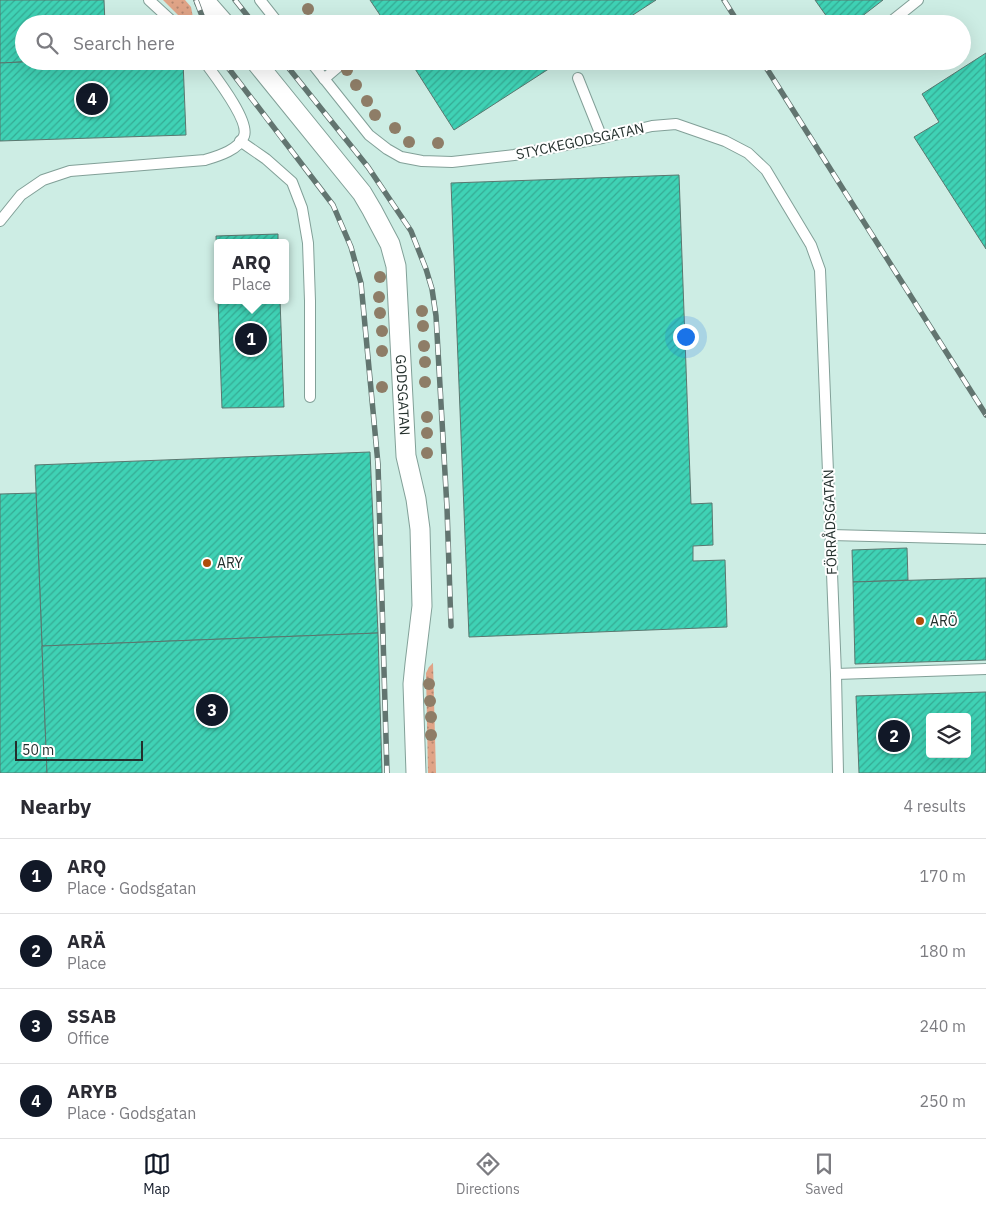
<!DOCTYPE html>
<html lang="en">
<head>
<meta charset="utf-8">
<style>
	:root { --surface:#fff; --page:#f7f7f7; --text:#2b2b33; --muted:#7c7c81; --line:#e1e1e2; --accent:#111827 }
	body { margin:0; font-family:"IBM Plex Sans",sans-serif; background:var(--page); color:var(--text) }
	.controls { position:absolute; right:15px; bottom:15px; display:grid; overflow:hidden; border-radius:5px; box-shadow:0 5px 20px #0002 }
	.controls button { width:45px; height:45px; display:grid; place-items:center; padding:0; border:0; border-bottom:1px solid var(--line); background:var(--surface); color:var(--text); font:25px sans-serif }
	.scale { position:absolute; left:15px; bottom:12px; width:128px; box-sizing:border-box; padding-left:5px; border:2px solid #24302d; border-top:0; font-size:14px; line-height:18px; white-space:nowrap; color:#24302d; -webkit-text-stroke:4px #fff; paint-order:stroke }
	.you { position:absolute; left:685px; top:336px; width:18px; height:18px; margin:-12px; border:4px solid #fff; border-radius:50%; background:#1a73e8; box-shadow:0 0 0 8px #1a73e833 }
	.badge { display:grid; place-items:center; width:32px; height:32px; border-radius:50%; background:var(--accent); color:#fff; font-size:16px; font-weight:700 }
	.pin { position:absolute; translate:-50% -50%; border:2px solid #fff; box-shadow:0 1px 5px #0006 }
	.popup { position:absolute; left:214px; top:239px; width:75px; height:65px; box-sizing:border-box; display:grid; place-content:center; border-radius:5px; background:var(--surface); filter:drop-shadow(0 1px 4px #0005); font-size:16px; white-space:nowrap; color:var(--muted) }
	.popup b { font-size:19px; color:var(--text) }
	.popup::after { content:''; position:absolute; left:50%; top:100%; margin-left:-10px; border:10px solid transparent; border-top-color:var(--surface) }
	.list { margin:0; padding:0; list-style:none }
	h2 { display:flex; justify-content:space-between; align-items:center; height:65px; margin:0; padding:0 20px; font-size:21px }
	h2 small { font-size:16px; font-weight:400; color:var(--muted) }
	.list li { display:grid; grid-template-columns:32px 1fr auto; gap:15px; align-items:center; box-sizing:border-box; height:75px; padding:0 20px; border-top:1px solid var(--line) }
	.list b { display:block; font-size:19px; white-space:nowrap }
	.list p { margin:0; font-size:16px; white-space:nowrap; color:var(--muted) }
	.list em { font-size:16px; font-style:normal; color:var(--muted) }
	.icon { flex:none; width:28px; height:28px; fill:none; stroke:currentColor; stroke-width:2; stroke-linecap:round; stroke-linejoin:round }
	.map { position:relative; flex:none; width:986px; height:773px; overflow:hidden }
	.search { position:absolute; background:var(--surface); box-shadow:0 5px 20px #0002; left:15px; right:15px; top:15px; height:55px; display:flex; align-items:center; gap:12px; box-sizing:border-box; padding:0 18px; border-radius:28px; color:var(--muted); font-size:19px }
	.sheet { height:365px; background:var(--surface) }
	nav { display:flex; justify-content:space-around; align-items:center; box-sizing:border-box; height:70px; border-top:1px solid var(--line); background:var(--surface); font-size:14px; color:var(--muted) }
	nav a { display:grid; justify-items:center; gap:2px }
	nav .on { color:var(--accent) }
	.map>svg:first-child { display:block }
</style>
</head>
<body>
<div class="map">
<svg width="986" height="773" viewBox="0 0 986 773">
	<defs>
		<pattern id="grass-dots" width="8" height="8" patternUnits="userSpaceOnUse" patternTransform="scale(1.25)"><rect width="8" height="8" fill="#e0a487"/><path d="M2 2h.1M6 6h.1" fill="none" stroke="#b5866f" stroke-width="1.8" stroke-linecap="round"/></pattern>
		<pattern id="building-hatch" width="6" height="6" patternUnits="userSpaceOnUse" patternTransform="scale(1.25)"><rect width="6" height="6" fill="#3fd2b5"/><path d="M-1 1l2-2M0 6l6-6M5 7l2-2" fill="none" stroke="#35ab94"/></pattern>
	</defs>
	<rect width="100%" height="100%" fill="#cdede4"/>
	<!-- grass -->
	<g fill="url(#grass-dots)">
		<path d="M163,0H185L191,7L194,23L187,24Z"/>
		<path d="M433,663L436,773H428L426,673L429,667Z"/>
	</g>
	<!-- building -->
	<g fill="url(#building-hatch)" stroke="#5a776f" fill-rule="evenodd">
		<path d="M0,0H104L105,24H24V61H44L0,63Z"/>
		<path d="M370,0H656L619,24H386Z"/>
		<path d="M815,0H883L852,24H832Z"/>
		<path d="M986,53V249L914,137L939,122L922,94Z"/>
		<path d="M44,61H183L186,135L0,141V63Z"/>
		<path d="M410,61H561L454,130Z"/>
		<path d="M679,175L691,504L712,503L713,545L693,546V561L725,560L727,627L469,637L451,183Z"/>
		<path d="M278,234V243H217V263L216,236Z"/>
		<path d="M218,300H280L284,407L222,408Z"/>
		<path d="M370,452L378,633L42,646L35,465Z"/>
		<path d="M36,493L47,773H0V494Z"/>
		<path d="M907,548L908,580L853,582L852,550Z"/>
		<path d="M986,578V660L855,664L853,582Z"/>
		<path d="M378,633L382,773H47L42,646Z"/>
		<path d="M986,692V773H859L856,696ZM930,717H967V754H930Z"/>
	</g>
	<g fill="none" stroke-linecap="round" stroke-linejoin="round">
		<defs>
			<g id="lane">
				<path d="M149,0L175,24"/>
				<path d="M260,0L279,24"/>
				<path d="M888,24L918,0"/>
				<path d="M310,61L369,135L387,149L401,157L422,161L452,162L514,155L602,138L652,126L676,124L725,141L748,153L766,170L811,245L820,270L836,674L838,773"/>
				<path d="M578,78L602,138"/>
				<path d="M324,79L345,61"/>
				<path d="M240,141L266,159L292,182L302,208L308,243L310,301V397"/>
				<path d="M0,221L21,195L43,180L70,171L205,160C218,156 239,150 244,136C250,120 214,75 204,61"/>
				<path d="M831,535L986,539"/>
				<path d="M836,674L986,669"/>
			</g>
			<g id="street">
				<path d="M204,0L225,24"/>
				<path id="s1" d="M255,61L362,193L372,210L390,244L396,266L406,456L416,499L420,529L422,606L415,664L413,684L416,773"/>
			</g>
		</defs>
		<!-- lane casing -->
		<use href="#lane" stroke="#82a098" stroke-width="12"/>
		<!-- street casing -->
		<use href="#street" stroke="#82a098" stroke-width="21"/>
		<!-- lane -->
		<use href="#lane" stroke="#fff" stroke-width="10"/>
		<!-- street -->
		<use href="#street" stroke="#fff" stroke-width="19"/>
		<defs>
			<g id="rail">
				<path d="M196,0L205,24"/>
				<path d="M235,0L254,24"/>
				<path d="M724,0L739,24"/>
				<path d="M223,61L333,205L351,247L361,283L378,464L387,773"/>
				<path d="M283,61L368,167L411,231L426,269L432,289L436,316L447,508L451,626"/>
				<path d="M762,61L986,415"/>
			</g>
		</defs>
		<!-- rail casing -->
		<use href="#rail" stroke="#627570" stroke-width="5.5"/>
		<!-- rail -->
		<use href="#rail" stroke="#fff" stroke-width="4" stroke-dasharray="11" stroke-linecap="butt"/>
	</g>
	<!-- trees -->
	<g fill="#8e7d67">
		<circle cx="308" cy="9" r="6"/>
		<circle cx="347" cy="70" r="6"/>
		<circle cx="356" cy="85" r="6"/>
		<circle cx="367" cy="101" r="6"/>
		<circle cx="375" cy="115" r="6"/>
		<circle cx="395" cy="128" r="6"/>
		<circle cx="409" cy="142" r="6"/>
		<circle cx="438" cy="143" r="6"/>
		<circle cx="380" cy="277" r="6"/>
		<circle cx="379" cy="297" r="6"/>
		<circle cx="422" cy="311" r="6"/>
		<circle cx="380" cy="313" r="6"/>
		<circle cx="423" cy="326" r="6"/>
		<circle cx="382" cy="331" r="6"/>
		<circle cx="424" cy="346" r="6"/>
		<circle cx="382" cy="351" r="6"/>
		<circle cx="425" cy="362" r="6"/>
		<circle cx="425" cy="382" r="6"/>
		<circle cx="382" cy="387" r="6"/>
		<circle cx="427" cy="417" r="6"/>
		<circle cx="427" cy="433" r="6"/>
		<circle cx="427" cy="453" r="6"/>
		<circle cx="429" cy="684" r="6"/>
		<circle cx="430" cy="701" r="6"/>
		<circle cx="431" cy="717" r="6"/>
		<circle cx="431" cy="735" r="6"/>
	</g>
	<!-- markers -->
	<g fill="#af4d0b" stroke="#fff" stroke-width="2">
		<circle cx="207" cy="563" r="5"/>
		<circle cx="920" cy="621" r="5"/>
	</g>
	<g text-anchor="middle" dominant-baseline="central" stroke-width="4" stroke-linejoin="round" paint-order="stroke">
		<!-- street labels -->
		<g font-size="14" fill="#24302d" stroke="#fff">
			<text transform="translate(580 141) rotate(-12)">STYCKEGODSGATAN</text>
			<text stroke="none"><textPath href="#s1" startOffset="380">GODSGATAN</textPath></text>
			<text transform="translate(830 522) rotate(-92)">FÖRRÅDSGATAN</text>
		</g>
		<!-- poi labels -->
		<g font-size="14" fill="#24302d" stroke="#fff" text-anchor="start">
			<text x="217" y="563">ARY</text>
			<text x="930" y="621">ARÖ</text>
		</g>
	</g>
</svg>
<div class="controls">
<button><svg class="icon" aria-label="layers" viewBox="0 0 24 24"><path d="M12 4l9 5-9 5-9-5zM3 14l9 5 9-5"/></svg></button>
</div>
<div class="scale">50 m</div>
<div class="you"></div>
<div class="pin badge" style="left:251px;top:339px">1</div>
<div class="popup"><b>ARQ</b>Place</div>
<div class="pin badge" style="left:894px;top:736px">2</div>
<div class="pin badge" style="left:212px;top:710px">3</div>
<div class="pin badge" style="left:92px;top:99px">4</div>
<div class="search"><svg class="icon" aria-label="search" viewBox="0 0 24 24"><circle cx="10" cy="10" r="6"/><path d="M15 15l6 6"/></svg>Search here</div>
</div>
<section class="sheet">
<h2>Nearby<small>4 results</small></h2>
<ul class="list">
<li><span class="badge">1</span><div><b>ARQ</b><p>Place · Godsgatan</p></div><em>170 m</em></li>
<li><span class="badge">2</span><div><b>ARÄ</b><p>Place</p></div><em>180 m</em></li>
<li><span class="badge">3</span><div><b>SSAB</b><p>Office</p></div><em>240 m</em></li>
<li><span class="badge">4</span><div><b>ARYB</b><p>Place · Godsgatan</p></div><em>250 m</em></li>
</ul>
</section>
<nav>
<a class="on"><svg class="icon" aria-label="map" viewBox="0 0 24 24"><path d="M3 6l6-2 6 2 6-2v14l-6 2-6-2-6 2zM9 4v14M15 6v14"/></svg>Map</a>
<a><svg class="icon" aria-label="directions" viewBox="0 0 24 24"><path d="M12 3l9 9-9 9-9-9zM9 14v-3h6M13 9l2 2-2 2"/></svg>Directions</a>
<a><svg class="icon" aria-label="saved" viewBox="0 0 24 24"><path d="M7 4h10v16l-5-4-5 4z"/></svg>Saved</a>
</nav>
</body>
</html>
